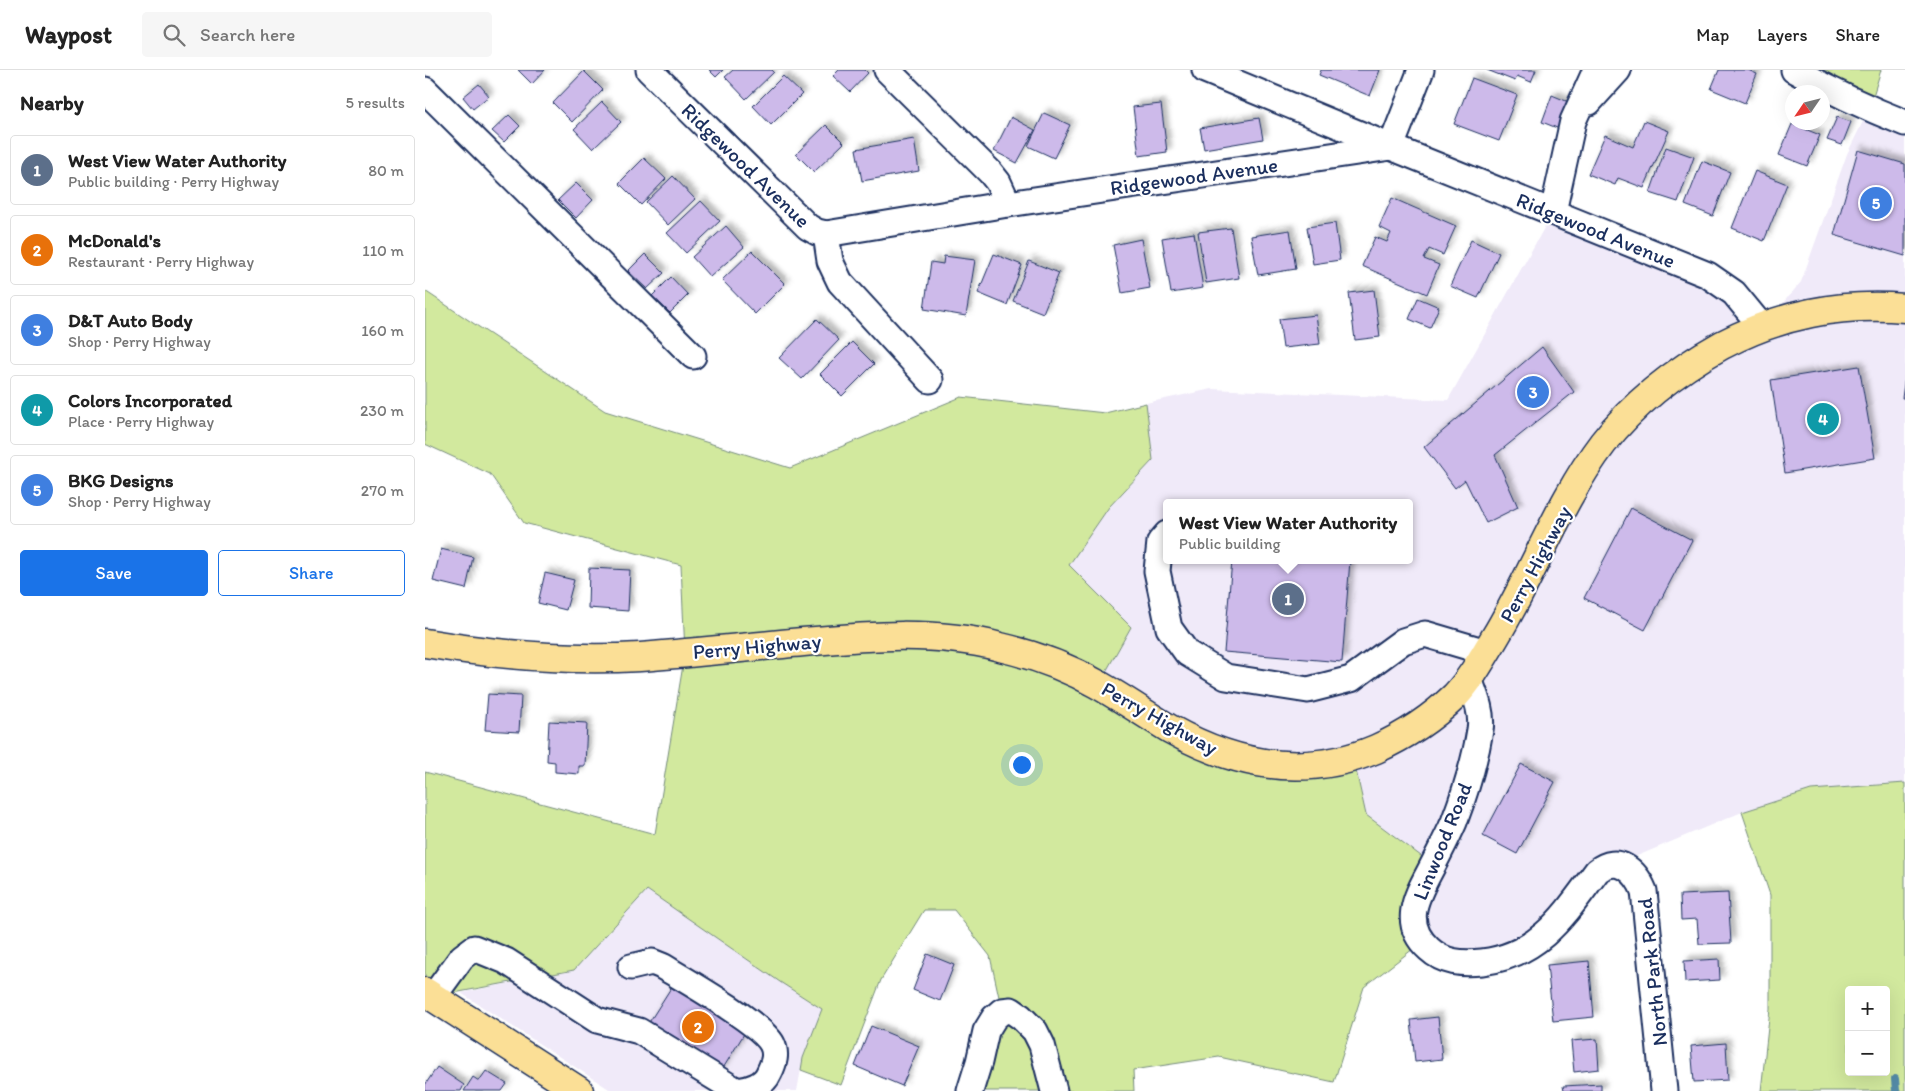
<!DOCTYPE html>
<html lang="en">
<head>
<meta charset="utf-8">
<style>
	:root { --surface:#fff; --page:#f6f6f6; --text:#222; --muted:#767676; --line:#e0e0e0; --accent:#1a73e8 }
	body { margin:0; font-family:Itim,sans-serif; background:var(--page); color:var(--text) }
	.controls { position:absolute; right:15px; bottom:15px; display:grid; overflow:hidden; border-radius:5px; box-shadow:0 5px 20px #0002 }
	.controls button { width:45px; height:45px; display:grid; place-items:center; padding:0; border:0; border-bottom:1px solid var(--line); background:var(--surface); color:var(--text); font:25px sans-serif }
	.compass { position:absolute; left:1360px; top:15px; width:45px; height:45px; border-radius:50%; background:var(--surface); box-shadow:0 5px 20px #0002; rotate:235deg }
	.you { position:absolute; left:596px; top:694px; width:18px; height:18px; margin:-12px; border:4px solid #fff; border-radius:50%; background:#1a73e8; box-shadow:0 0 0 8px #1a73e833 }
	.badge { display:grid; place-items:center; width:32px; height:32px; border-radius:50%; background:var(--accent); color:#fff; font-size:16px; font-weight:700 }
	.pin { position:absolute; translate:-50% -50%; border:2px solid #fff; box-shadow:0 1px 5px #0006 }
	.popup { position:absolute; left:738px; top:429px; width:250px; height:65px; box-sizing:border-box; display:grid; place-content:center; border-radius:5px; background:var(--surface); filter:drop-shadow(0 1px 4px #0005); font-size:16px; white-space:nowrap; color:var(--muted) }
	.popup b { font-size:19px; color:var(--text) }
	.popup::after { content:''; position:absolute; left:50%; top:100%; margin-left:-10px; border:10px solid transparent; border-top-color:var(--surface) }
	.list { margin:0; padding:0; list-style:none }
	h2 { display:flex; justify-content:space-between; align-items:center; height:65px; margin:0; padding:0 20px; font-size:21px }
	h2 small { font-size:16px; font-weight:400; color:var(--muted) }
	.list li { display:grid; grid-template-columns:32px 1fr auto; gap:15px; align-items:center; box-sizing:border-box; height:70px; margin:0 10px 10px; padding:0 10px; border:1px solid var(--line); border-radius:5px }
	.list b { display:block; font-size:19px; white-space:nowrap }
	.list p { margin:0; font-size:16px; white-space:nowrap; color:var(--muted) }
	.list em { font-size:16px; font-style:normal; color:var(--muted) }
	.actions { display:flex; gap:10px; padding:15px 20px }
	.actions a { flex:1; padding:11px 0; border:1px solid var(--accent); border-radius:5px; text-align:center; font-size:18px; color:var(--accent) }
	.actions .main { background:var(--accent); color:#fff }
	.icon { flex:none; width:28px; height:28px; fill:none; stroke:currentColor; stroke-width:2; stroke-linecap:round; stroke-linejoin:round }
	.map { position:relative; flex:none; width:1480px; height:1021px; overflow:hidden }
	header { display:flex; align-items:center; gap:30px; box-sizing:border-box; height:70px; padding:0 25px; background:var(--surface); border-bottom:1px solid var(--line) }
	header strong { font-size:24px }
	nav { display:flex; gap:28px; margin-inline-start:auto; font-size:18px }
	.search { width:350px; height:45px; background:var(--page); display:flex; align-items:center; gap:12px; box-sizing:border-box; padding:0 18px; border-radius:5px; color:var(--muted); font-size:19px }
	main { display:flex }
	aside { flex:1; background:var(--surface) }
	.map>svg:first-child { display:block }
</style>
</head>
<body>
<header>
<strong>Waypost</strong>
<div class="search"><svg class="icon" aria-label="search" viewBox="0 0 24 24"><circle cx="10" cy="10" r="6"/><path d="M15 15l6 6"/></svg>Search here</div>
<nav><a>Map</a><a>Layers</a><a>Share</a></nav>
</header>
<main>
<aside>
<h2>Nearby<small>5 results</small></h2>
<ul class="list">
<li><span class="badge" style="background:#5c6f8a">1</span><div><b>West View Water Authority</b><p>Public building · Perry Highway</p></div><em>80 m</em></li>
<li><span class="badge" style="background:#e8710a">2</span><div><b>McDonald's</b><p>Restaurant · Perry Highway</p></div><em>110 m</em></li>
<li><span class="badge" style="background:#3f7fe0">3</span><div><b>D&amp;T Auto Body</b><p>Shop · Perry Highway</p></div><em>160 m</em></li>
<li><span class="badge" style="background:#0f9aa8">4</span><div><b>Colors Incorporated</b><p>Place · Perry Highway</p></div><em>230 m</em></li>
<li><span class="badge" style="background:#3f7fe0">5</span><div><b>BKG Designs</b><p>Shop · Perry Highway</p></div><em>270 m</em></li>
</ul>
<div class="actions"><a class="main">Save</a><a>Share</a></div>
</aside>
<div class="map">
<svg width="1480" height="1021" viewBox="0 0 1480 1021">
	<defs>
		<filter id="shadow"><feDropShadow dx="4.5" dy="-4.5" stdDeviation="2.5" flood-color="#0004"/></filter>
	</defs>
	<rect width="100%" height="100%" fill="#fff"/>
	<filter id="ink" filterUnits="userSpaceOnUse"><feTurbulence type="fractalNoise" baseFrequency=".02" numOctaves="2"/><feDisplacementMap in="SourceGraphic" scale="10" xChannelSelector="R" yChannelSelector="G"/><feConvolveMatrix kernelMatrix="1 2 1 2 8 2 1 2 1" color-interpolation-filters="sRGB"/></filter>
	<g filter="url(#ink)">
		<!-- built -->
		<g fill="#f0eaf9" fill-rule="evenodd">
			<path d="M1444,39L1480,53V713L1386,720L1317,742L1193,794L1140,845L1061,891L997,872L1008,795L941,745L928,688L839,694L673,614L643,495L684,437L728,390L721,333L787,319L1023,330L1128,142L1264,196L1337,257L1376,212L1422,84ZM742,433H984V490H742Z"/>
			<path d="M222,820L355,912L397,939L378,988L372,1021H187L36,923L149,900Z"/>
		</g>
		<!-- green -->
		<g fill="#d2e99e" stroke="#768c7e" fill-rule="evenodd">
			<path d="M1369,0H1456L1444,39Z"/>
			<path d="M0,221L180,341L365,398L536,327L680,343L721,333L728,390L684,437L644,495L706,557L674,614L794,682L928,687L941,745L1008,795L995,818L997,872L939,917L909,1012L794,987L708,1000L709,1021H545L577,941L565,886L529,840H499L456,910L416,1015L376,1000L378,988L397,939L355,912L222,820L149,900L8,927L0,922V702L230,764L260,583L256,495L99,453L65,404L0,374Z"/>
			<path d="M1480,713V1021H1336L1345,939V825L1317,742L1386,720ZM1424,920H1461V1002H1424Z"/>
		</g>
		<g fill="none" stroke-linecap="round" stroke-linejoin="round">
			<!-- stream -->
			<path stroke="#538aa6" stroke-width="8" d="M1470,1009L1471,1021"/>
		</g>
		<!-- building -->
		<g fill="#cdbaea" stroke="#1b2f5e" filter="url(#shadow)">
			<path d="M93,0H120L107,14Z"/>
			<path d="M284,0H298L291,7Z"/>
			<path d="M308,0H347L349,2L321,29L300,7Z"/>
			<path d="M414,0H440L443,3L425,22L408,6Z"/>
			<path d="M896,0H955L945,26L894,5Z"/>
			<path d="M1062,0H1111L1106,12L1092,6L1090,11Z"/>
			<path d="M1294,0H1323L1332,4L1320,33L1286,19Z"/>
			<path d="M159,1L178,20L147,52L128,33Z"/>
			<path d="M358,6L377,24L346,55L328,36Z"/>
			<path d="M1047,8L1092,25L1074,71L1029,54Z"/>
			<path d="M54,14L64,26L48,39L38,27Z"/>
			<path d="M1127,25L1153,36L1142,62L1117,52Z"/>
			<path d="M177,32L196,52L168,79L149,59Z"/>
			<path d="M736,34L742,82L714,86L708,37Z"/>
			<path d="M619,43L645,55L629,88L603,76Z"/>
			<path d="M84,45L95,56L79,72L67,61Z"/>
			<path d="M586,47L610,60L592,93L569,81Z"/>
			<path d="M1412,47L1426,52L1417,75L1402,70Z"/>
			<path d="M834,48L838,69L779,79L775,58Z"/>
			<path d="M1219,51L1244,61L1219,118L1193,108L1190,115L1163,104L1180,65L1208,77Z"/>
			<path d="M1367,54L1395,65L1382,96L1354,85Z"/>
			<path d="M401,55L419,73L389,102L371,84Z"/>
			<path d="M489,69L494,101L437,111L431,79Z"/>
			<path d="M1241,77L1269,87L1253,132L1225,123Z"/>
			<path d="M1433,80L1480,94V186L1409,165Z"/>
			<path d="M219,88L241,109L216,135L194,113Z"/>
			<path d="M1277,91L1305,102L1288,146L1260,135Z"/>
			<path d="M1330,101L1362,114L1339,171L1307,158Z"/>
			<path d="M248,106L270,129L243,155L221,132Z"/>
			<path d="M151,113L168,130L151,148L133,130Z"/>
			<path d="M967,128L1031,156L1018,185L1004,179L999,189L1014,195L1002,224L937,196L950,167L962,172L966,163L954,157Z"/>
			<path d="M276,131L295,151L261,183L242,163Z"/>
			<path d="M910,153L915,190L888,194L882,157Z"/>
			<path d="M301,156L319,177L285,207L267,187Z"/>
			<path d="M806,158L814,208L781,213L773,162Z"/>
			<path d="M865,160L871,199L833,205L826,166Z"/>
			<path d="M769,163L778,218L746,223L737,168Z"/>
			<path d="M716,169L725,218L697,223L688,175Z"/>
			<path d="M1046,170L1074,183L1053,228L1025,216Z"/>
			<path d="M327,181L360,214L330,244L297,210Z"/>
			<path d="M220,184L239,203L222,219L203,201Z"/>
			<path d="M569,184L597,195L582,235L553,223Z"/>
			<path d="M519,186L550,190L541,246L499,239L506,192L518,194Z"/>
			<path d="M604,191L634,203L618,243L588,231Z"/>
			<path d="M246,207L263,225L245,243L227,226Z"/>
			<path d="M949,220L955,267L930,270L924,223Z"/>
			<path d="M993,228L1014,237L1005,258L984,249Z"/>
			<path d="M891,245L895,274L858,278L854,249Z"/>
			<path d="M392,249L414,270L377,309L354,288Z"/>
			<path d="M427,272L449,294L417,326L395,304Z"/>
			<path d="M1117,277L1149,322L1070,385L1093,437L1061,453L1040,410L1030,418L999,377Z"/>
			<path d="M1434,296L1450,388L1360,403L1346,310Z"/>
			<path d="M1480,307V328H1477Z"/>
			<path d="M1206,438L1267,470L1220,560L1159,528Z"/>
			<path d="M16,479L48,487L41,519L8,511Z"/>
			<path d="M807,490H925L917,592L799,582Z"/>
			<path d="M164,498L205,500L203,541L163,538Z"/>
			<path d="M120,503L149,510L141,540L113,533Z"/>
			<path d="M63,624L96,626L94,662L60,660Z"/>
			<path d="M124,651L162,653L160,696H154V704L130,702V692L122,691Z"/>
			<path d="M1096,694L1130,712L1092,784L1058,766Z"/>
			<path d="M1303,823L1306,873L1274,874L1272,849L1256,850L1255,825Z"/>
			<path d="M502,884L529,895L515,931L488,920Z"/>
			<path d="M1294,889L1295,910L1260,912L1259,891Z"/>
			<path d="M1164,891L1169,947L1128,951L1122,895Z"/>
			<path d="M249,913L322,959L297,1000L223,954Z"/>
			<path d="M1013,947L1017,989L990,992L986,950Z"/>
			<path d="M446,956L494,976L477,1016L430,996Z"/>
			<path d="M1172,969L1174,999L1149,1002L1146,971Z"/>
			<path d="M1301,973L1303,1010L1269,1012L1266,976Z"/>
			<path d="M12,997L39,1015L36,1021H0V1015Z"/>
			<path d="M61,1001L82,1014L77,1021H39L48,1007L54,1011Z"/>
			<path d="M1176,1014V1021H1139L1138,1016Z"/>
		</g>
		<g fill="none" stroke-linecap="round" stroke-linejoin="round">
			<defs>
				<g id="minor">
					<path d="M224,0L383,157L392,162L401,164L583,134L966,77"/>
					<path d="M462,0L565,102L573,112L583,134"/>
					<path d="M780,0L966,77L1283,205L1309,223L1337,257"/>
					<path d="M1369,0C1405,21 1442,38 1480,53"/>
					<path d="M0,20L268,286"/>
					<path d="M1164,32L1193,0"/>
					<path d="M966,77L996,0"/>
					<path d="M1128,142L1148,51L1171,0"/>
					<path d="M401,164L405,191L415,212L505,310"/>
					<path d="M742,464L735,472L732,501L744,558L762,583L801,607L883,620L926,609L978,571L1000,564L1061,582"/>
					<path d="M1044,609C1050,625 1058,643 1055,660C1050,691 1040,723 1029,752C1023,766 1016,779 1009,793C995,821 973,851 1004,879C1019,893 1037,894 1057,892C1115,885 1140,844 1172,801C1193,784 1211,801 1219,821L1239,1021"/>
					<path d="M8,927L37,887L49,878L81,891L172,950L214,961L312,1021C324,1020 339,1015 344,1003C349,993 352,984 347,974C336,953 260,910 237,896L227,892L206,897"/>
					<path d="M545,1021L554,992L561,961L569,948L577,941L586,940L596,947L610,961L617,975L629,1021"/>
				</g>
				<g id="major">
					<path d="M0,573C71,585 143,591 215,587C269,583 324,577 378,572C444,566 510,560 575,577C609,585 642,597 672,614C697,628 720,644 745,659C811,696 880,709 951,679C980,666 1007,648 1030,626C1046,609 1057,589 1069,569C1107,507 1134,431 1178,373C1209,333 1252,300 1297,275C1356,244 1414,233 1480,238"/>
					<path d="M0,922L154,1021"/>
				</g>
			</defs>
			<!-- minor casing -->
			<use href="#minor" stroke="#1b2f5e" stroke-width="29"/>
			<!-- major casing -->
			<use href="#major" stroke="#1b2f5e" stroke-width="31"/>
			<!-- minor -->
			<use href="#minor" stroke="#fff" stroke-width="25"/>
			<!-- major -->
			<use href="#major" stroke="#fbdf96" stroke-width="28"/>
		</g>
	</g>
	<g text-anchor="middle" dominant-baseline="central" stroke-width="4.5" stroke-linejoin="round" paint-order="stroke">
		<!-- street labels -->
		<g font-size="21" fill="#1b2f5e" stroke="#fff">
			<text transform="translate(321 95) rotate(44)">Ridgewood Avenue</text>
			<text transform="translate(769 106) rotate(-8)">Ridgewood Avenue</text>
			<text transform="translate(1171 160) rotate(22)">Ridgewood Avenue</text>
			<text transform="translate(1110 494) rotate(-62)">Perry Highway</text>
			<text transform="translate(332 576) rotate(-5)">Perry Highway</text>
			<text transform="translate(735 648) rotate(29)">Perry Highway</text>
			<text transform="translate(1017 771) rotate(-68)">Linwood Road</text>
			<text transform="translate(1227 902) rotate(-96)">North Park Road</text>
		</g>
	</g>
</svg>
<div class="controls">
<button>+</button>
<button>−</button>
</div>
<svg class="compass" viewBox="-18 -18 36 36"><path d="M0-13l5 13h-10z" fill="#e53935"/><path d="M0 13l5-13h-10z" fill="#767676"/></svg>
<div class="you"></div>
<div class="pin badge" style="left:863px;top:529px;background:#5c6f8a">1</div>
<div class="popup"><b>West View Water Authority</b>Public building</div>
<div class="pin badge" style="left:273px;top:957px;background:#e8710a">2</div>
<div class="pin badge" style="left:1108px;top:322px;background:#3f7fe0">3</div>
<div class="pin badge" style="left:1398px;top:349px;background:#0f9aa8">4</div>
<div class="pin badge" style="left:1451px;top:133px;background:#3f7fe0">5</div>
</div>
</main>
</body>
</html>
